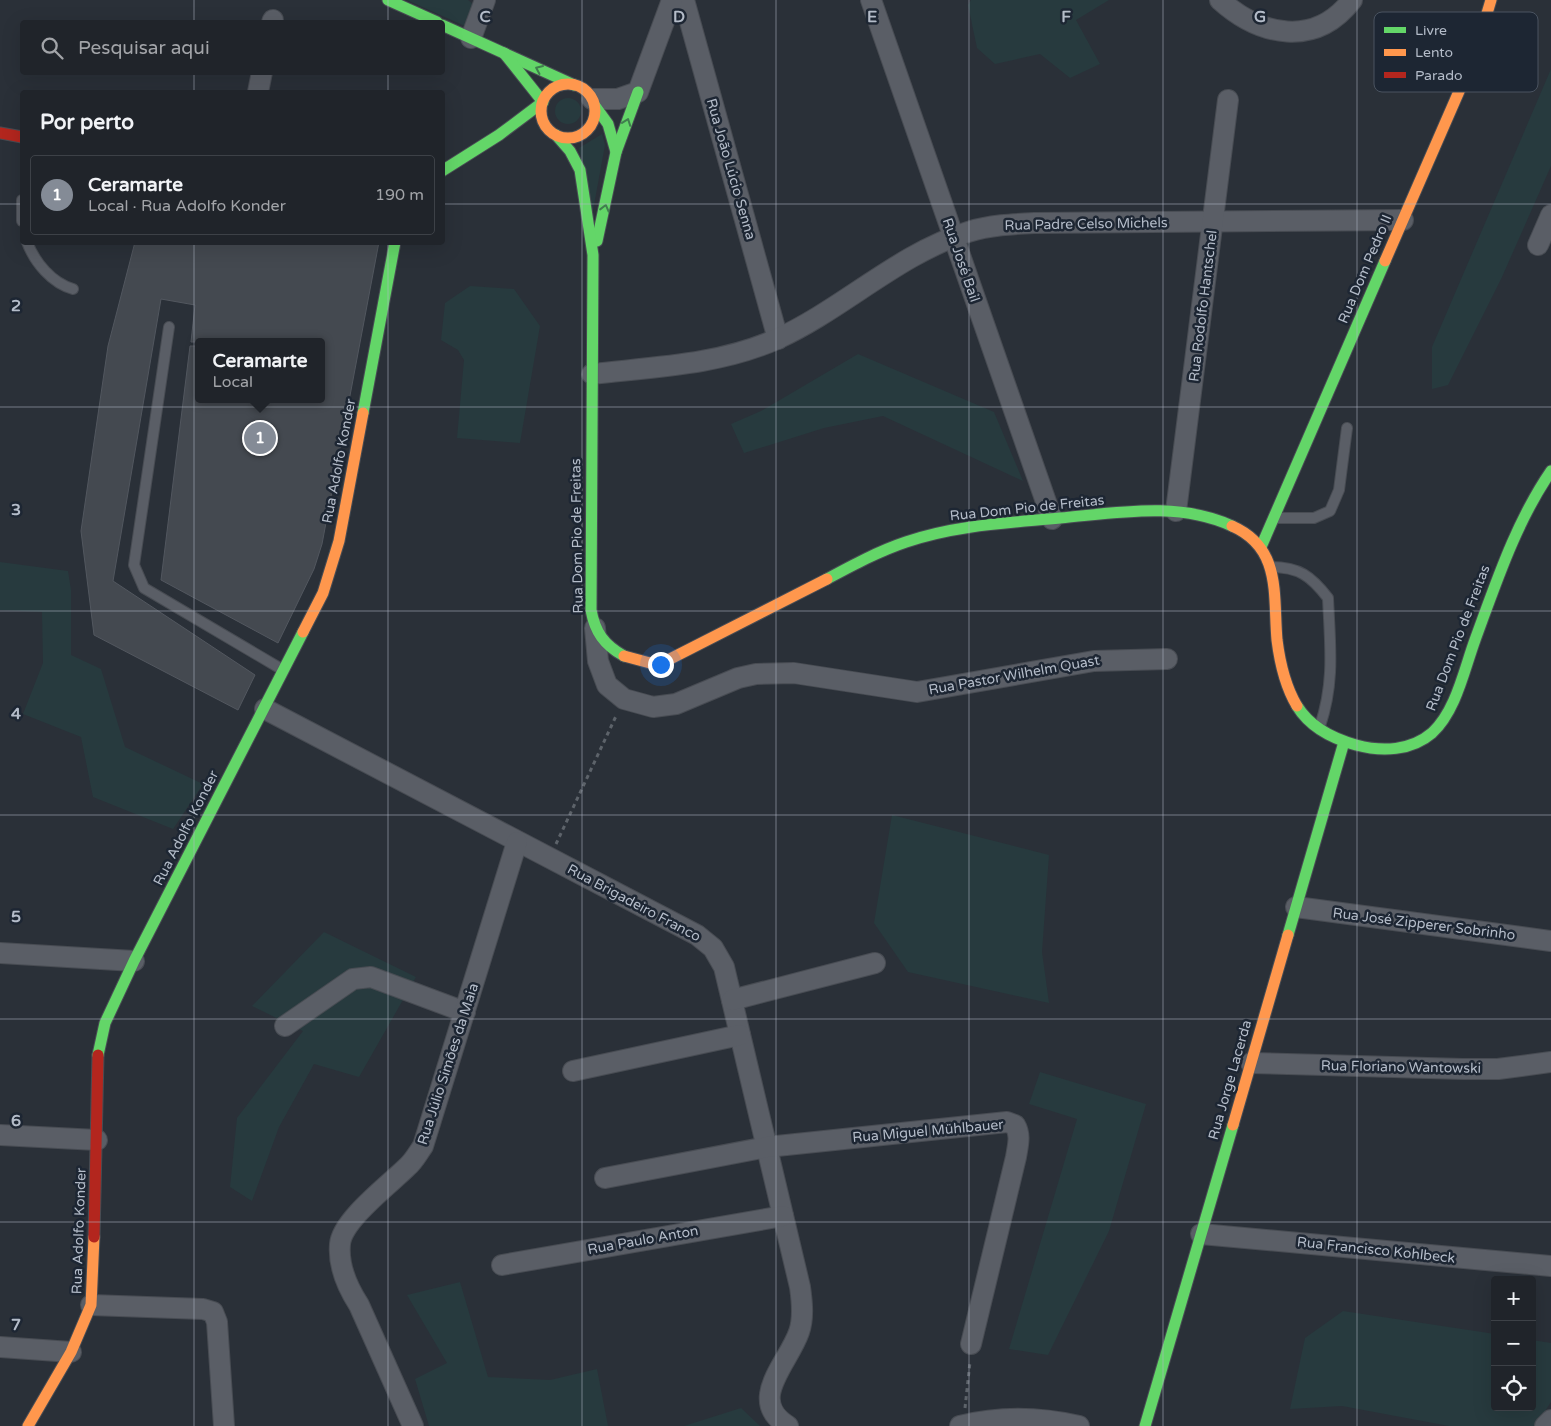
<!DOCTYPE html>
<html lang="pt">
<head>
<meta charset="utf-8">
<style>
	:root { --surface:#20242a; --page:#282c32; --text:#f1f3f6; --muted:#a2a4a8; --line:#3d4147; --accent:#848b96 }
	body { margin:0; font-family:"Varela Round",sans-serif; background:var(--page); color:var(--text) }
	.controls { position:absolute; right:15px; bottom:15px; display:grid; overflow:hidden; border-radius:5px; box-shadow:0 5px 20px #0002 }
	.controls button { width:45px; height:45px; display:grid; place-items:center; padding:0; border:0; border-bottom:1px solid var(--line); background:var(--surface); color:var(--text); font:25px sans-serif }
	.you { position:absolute; left:660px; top:664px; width:18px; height:18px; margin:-12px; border:4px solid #fff; border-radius:50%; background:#1a73e8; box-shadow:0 0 0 8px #1a73e833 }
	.badge { display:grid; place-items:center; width:32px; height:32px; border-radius:50%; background:var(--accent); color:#fff; font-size:16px; font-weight:700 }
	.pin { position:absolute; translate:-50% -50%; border:2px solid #fff; box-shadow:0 1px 5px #0006 }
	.popup { position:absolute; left:195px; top:338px; width:130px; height:65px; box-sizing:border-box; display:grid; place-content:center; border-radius:5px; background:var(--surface); filter:drop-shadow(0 1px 4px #0005); font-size:16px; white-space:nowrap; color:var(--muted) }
	.popup b { font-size:19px; color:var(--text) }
	.popup::after { content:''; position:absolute; left:50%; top:100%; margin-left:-10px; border:10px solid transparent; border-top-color:var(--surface) }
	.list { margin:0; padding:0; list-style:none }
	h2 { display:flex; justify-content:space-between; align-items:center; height:65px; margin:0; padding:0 20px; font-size:21px }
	h2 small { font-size:16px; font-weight:400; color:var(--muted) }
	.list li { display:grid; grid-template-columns:32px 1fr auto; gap:15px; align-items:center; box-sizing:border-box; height:80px; margin:0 10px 10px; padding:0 10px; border:1px solid var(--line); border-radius:5px }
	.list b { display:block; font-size:19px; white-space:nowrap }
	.list p { margin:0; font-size:16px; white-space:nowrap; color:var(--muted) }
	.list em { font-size:16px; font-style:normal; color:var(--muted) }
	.icon { flex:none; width:28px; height:28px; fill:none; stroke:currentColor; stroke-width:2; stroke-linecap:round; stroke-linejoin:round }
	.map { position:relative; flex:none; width:1551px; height:1426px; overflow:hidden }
	.search { position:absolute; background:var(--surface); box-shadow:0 5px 20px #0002; left:20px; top:20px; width:425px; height:55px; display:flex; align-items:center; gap:12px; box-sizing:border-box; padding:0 18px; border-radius:5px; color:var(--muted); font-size:19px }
	.panel { position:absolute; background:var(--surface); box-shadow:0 5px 20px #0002; left:20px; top:90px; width:425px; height:155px; border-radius:5px }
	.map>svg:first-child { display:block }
</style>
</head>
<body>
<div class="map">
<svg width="1551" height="1426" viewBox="0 0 1551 1426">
	<rect width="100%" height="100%" fill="#2a3038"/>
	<!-- green -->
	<g fill="#273a3e">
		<path d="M407,0H468L475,6L467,27Z"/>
		<path d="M971,0H1109L1076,20L1100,64L1070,78L1040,54L995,64L977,48L968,5Z"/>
		<path d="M1551,69V166L1502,277L1448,385L1432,389V347Z"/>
		<circle cx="568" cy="111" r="13"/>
		<path d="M602,134L605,145L592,216L579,148Z"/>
		<path d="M470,286L514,289L540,326L520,443L457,438L464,360L458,350L441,340L445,303Z"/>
		<path d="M858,354L994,412L1023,481L883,416L824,428L744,453L731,424L761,411Z"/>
		<path d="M0,562L68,571L71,590V655L101,669L125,747L203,784L173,829L93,797L81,737L23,714L43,663L42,612L0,610Z"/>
		<path d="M892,815L1049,855L1042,952L1049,1003L908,972L874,923Z"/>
		<path d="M324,932L416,977L359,1077L314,1064L279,1127L252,1201L230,1187L237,1118L303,1031L252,1006Z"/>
		<path d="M1040,1072L1146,1104L1109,1231L1048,1355L1009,1349L1077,1119L1029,1104Z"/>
		<path d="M460,1282L488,1377L550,1380L597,1369L608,1426H429L415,1379L447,1363L407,1295Z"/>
		<path d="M1343,1311L1495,1334V1407H1532V1340L1551,1343V1402L1535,1426H1449L1342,1406L1290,1409L1305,1338Z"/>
		<path d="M741,1408L760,1426H684Z"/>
	</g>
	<!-- building -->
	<path fill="#444950" stroke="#52575f" d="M135,242H379L322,544L314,569L278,643L161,580L190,346H199V399H321V342H191L195,305L161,299L113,581L255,675L238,710L94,635L81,531L108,346Z"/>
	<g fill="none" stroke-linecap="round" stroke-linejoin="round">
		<defs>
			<g id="lane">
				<path d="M22,200V221"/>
				<path d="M27,242C35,263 52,283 73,289"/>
				<path d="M169,327L134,565L144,588L283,670"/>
				<path d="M1275,518H1314L1330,511L1339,490L1347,428"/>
				<path d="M1271,567C1299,567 1311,576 1328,598C1330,645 1335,681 1320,726"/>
			</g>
			<g id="street">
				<path d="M684,0L778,339"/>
				<path d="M871,0L1052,519"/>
				<path d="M1220,0C1260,36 1315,48 1352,0"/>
				<path d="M272,22L273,20"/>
				<path d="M471,38L485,0"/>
				<path d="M258,92L262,72"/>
				<path d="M592,99H618L638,92L672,0"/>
				<path d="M1538,245L1551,215"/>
				<path d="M592,374C654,367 719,365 777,339C843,309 898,254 968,232C990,225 1013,224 1035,223L1403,220"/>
				<path d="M1176,511L1228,100"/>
				<path d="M595,628L598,661L607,685L624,699L653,707L676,704L738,678L756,674L794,673L917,692L1094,661L1167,659"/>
				<path d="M265,709L697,935L713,948L724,967L800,1287C802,1301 804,1318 799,1332C788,1364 746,1400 788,1426"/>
				<path d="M1296,907L1551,941"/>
				<path d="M0,953L134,961"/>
				<path d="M732,1000L875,963"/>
				<path d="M285,1026L353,979L371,977L465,1012"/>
				<path d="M1251,1063L1463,1069H1498L1551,1062"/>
				<path d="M573,1071L740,1035"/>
				<path d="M0,1135L97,1140"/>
				<path d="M605,1178L767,1147L1007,1122L1015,1125C1021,1135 1018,1145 1016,1157L971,1344"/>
				<path d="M1201,1234L1551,1266"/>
				<path d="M502,1265L783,1216"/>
				<path d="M91,1305L203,1309L213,1312L217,1322L224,1426"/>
				<path d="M0,1347L71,1352"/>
				<path d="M413,1426L359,1305C348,1288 338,1266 340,1244C342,1220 390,1184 407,1167C414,1161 418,1153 423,1146L517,842"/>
				<path d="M960,1426C999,1416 1040,1417 1079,1426"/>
				<path d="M1545,1426L1551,1420"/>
			</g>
			<g id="fast">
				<path d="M388,0L437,22"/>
				<path d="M442,25L574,85"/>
				<path d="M595,106L608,124L616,152L597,241"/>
				<path d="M556,135L570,151L580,170L593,255L591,610C595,632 604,645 624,656"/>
				<path d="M616,152L638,92"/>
				<path d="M442,171L499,135L543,102L504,53"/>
				<path d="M363,413L395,242"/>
				<path d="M1261,547L1385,261"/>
				<path d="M827,579C853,565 879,551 906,542C956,525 1008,523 1060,518C1117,513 1178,501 1232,526"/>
				<path d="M1297,706C1310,727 1334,739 1356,745C1382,752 1411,751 1432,733C1456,711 1464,670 1475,640C1496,583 1516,522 1551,471"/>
				<path d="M1288,935L1344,742"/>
				<path d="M98,1055L105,1023L134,961L303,632"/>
				<path d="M1145,1426L1233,1125"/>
			</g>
			<g id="slow">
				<circle cx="568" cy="111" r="27"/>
				<path d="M1385,261L1474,57L1491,0"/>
				<path d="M1232,526C1282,548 1273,595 1277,640C1280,664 1285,686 1297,706"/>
				<path d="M303,632L323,593L339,541L363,413"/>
				<path d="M624,656L650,663L670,659L827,579"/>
				<path d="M1233,1125L1288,935"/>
				<path d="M28,1426L71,1352L91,1305L94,1237"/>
			</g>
			<g id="jam">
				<path d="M0,133L22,137"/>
				<path d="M94,1237L98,1055"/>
			</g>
		</defs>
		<!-- lane casing -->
		<use href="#lane" stroke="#484c53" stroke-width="12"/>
		<!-- street casing -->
		<use href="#street" stroke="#484c53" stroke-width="22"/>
		<!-- fast casing -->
		<use href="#fast" stroke="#484c53" stroke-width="13"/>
		<!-- slow casing -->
		<use href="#slow" stroke="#484c53" stroke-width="13"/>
		<!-- jam casing -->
		<use href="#jam" stroke="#484c53" stroke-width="13"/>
		<!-- path -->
		<g stroke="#5d636a" stroke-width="3" stroke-dasharray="4 4" stroke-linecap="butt">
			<path d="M556,844L617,714"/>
			<path d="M965,1408L970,1362"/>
		</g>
		<!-- lane -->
		<use href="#lane" stroke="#5a5e66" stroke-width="10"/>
		<!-- street -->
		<use href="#street" stroke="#5a5e66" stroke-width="20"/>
		<!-- fast -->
		<use href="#fast" stroke="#63d668" stroke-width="11"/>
		<!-- slow -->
		<use href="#slow" stroke="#ff974d" stroke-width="11"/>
		<!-- jam -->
		<use href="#jam" stroke="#b3261e" stroke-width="11"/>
	</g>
	<!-- one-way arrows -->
	<defs><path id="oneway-chevron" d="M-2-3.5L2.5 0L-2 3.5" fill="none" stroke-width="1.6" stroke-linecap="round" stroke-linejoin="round" transform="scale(1.25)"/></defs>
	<g stroke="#407e4e">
		<use href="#oneway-chevron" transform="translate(539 69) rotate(-156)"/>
		<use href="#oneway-chevron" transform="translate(627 122) rotate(-70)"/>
		<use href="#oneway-chevron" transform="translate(605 208) rotate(-76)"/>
	</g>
	<!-- grid -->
	<path fill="none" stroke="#b4bcc9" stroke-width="1" stroke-opacity="0.55" d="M194,0V22M388,0V22M582,0V1426M776,0V1426M969,0V1426M1163,0V1426M1357,0V1426M194,72V92M388,72V92M0,204H22M442,204H1551M194,242V1426M388,242V1426M0,407H1551M0,611H1551M0,815H1551M0,1019H1551M0,1222H1551"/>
	<g text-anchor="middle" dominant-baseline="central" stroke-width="5" stroke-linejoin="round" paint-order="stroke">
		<!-- street labels -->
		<g font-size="14" fill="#b4bcc9" stroke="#1d2633">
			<text transform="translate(731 169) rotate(74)">Rua João Lúcio Senna</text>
			<text transform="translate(1086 224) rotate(-1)">Rua Padre Celso Michels</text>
			<text transform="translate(961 260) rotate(71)">Rua José Bail</text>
			<text transform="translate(1365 269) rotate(-67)">Rua Dom Pedro II</text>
			<text transform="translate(1203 306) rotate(-83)">Rua Rodolfo Hantschel</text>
			<text transform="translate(339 461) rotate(-79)">Rua Adolfo Konder</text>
			<text transform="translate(1027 508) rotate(-6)">Rua Dom Pio de Freitas</text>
			<text transform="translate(577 536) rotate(-91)">Rua Dom Pio de Freitas</text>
			<text transform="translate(1458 638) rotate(-69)">Rua Dom Pio de Freitas</text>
			<text transform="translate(1014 675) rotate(-10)">Rua Pastor Wilhelm Quast</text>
			<text transform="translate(186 828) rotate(-63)">Rua Adolfo Konder</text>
			<text transform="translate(634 903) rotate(28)">Rua Brigadeiro Franco</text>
			<text transform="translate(1424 924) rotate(7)">Rua José Zipperer Sobrinho</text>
			<text transform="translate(448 1064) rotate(-72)">Rua Júlio Simões da Maia</text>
			<text transform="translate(1401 1067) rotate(1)">Rua Floriano Wantowski</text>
			<text transform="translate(1230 1080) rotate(-74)">Rua Jorge Lacerda</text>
			<text transform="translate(928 1131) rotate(-5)">Rua Miguel Mühlbauer</text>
			<text transform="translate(79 1231) rotate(-88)">Rua Adolfo Konder</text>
			<text transform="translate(643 1240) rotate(-10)">Rua Paulo Anton</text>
			<text transform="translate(1376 1250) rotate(6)">Rua Francisco Kohlbeck</text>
		</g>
	</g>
	<!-- legend -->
	<rect x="1374" y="12" width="164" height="80" rx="8" fill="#1d2633" stroke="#4a5360" stroke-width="1"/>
	<rect x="1384" y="27" width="22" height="6" fill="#63d668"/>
	<rect x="1384" y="49" width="22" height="7" fill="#ff974d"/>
	<rect x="1384" y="72" width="22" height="6" fill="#b3261e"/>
	<g font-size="14" fill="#b4bcc9">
		<text x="1415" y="35">Livre</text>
		<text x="1415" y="57">Lento</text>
		<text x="1415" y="80">Parado</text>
	</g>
	<g font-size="16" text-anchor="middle" font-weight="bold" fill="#b4bcc9" stroke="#1d2633" stroke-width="5" stroke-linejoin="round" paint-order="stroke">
		<text x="485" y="22">C</text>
		<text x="679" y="22">D</text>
		<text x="872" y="22">E</text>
		<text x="1066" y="22">F</text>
		<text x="1260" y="22">G</text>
		<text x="16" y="311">2</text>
		<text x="16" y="515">3</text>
		<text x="16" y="719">4</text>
		<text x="16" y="922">5</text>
		<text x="16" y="1126">6</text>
		<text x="16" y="1330">7</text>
	</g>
</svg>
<div class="controls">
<button>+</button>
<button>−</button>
<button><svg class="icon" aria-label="locate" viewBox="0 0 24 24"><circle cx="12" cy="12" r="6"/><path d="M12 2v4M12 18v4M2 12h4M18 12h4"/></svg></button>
</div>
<div class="you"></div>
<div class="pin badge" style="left:260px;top:438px">1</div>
<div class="popup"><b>Ceramarte</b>Local</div>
<div class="search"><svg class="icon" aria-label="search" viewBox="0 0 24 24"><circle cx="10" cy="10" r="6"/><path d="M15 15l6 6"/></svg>Pesquisar aqui</div>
<section class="panel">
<h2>Por perto<small></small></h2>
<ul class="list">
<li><span class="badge">1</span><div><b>Ceramarte</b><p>Local · Rua Adolfo Konder</p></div><em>190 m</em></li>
</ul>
</section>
</div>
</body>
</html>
